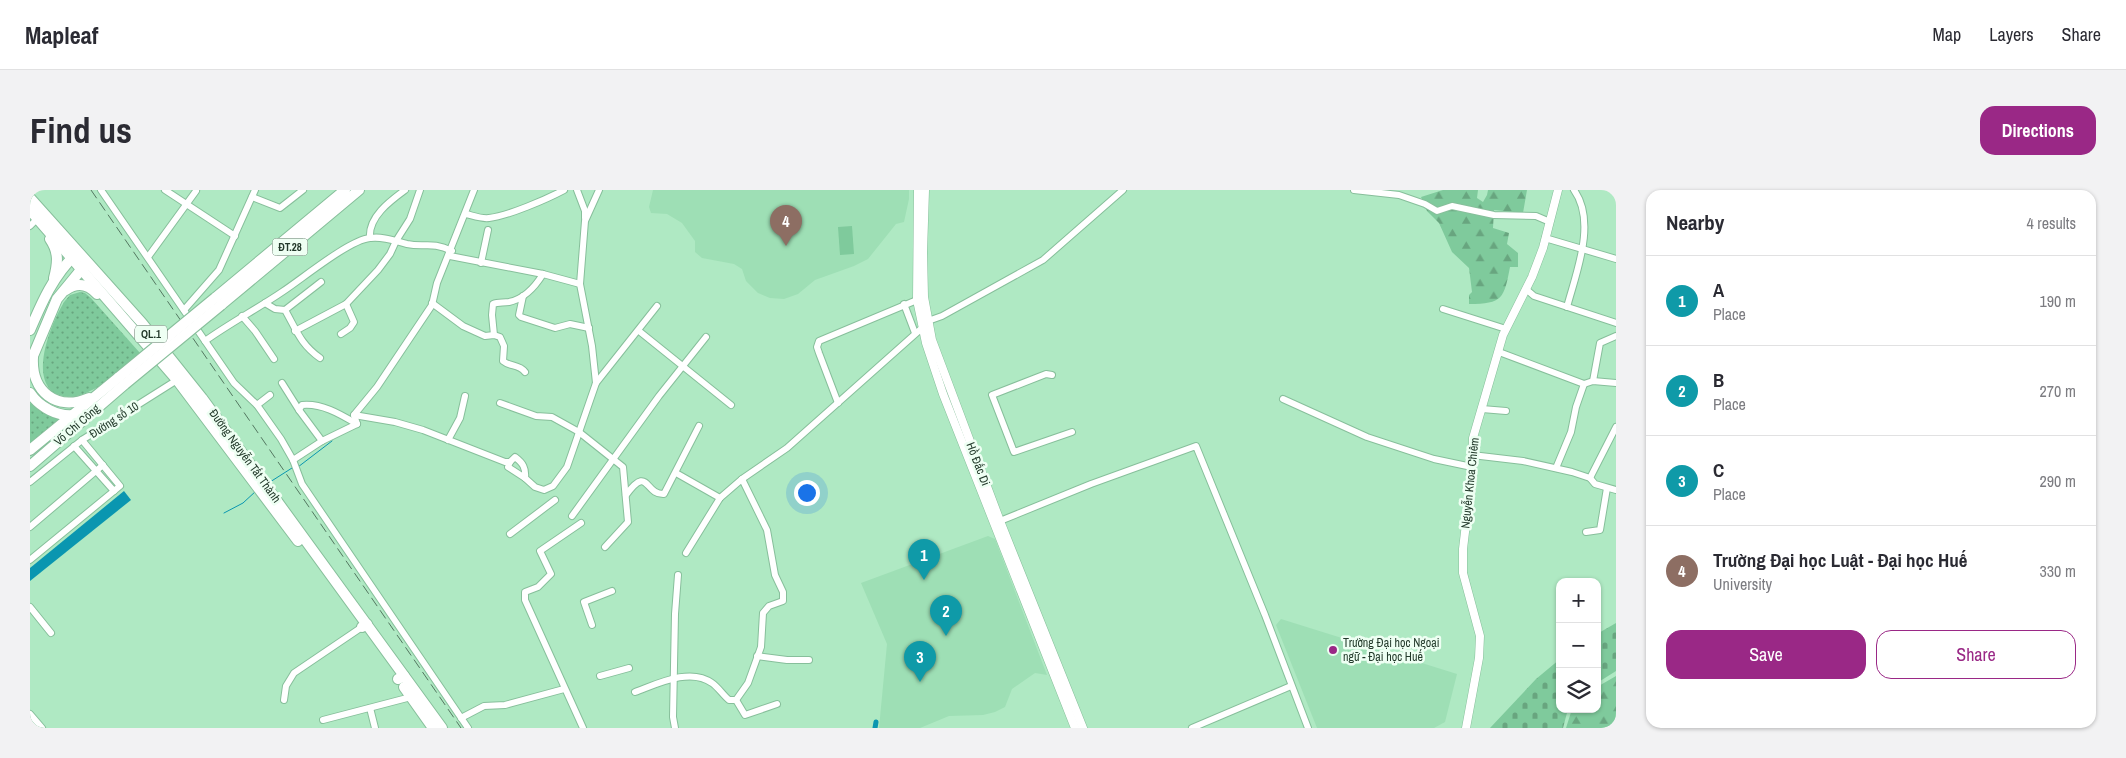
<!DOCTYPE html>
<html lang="en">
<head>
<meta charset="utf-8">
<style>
	:root { --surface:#fff; --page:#f2f2f3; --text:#2b2b33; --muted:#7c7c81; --line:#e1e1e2; --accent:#9a2886 }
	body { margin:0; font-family:"Archivo Narrow",sans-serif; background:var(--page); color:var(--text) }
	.controls { position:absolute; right:15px; bottom:15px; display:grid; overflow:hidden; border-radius:10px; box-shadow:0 1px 4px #0004 }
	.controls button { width:45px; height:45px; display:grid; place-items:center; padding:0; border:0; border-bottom:1px solid var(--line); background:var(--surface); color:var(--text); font:25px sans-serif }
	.you { position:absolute; left:776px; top:302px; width:18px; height:18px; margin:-12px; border:4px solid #fff; border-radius:50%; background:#1a73e8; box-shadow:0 0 0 8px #1a73e833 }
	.badge { display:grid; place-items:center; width:32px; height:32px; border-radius:50%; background:var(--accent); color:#fff; font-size:16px; font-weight:700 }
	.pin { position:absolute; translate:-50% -41px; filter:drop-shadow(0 1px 2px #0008) }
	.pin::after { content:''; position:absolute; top:26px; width:18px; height:15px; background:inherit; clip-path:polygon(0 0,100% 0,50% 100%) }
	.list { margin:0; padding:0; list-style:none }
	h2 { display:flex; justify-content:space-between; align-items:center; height:65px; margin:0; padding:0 20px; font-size:21px }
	h2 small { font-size:16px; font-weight:400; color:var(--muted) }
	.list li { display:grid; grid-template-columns:32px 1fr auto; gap:15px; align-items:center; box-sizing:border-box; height:90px; padding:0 20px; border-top:1px solid var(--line) }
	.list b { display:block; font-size:19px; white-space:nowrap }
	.list p { margin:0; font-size:16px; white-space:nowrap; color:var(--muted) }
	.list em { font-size:16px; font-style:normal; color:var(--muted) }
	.actions { display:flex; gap:10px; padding:15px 20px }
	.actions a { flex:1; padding:11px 0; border:1px solid var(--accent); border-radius:15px; text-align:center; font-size:18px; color:var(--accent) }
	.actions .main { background:var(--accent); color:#fff }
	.icon { flex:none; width:28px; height:28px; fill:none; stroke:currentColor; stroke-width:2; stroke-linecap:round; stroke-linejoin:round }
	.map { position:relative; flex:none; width:1586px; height:538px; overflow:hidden; border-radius:15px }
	header { display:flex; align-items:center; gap:30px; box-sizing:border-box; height:70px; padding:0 25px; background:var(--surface); border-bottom:1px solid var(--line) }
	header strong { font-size:24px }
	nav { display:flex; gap:28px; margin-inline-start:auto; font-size:18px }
	.intro { display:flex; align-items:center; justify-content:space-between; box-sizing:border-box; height:120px; padding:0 30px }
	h1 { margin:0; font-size:35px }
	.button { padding:12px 22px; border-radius:15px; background:var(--accent); color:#fff; font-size:18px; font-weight:700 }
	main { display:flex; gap:30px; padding:0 30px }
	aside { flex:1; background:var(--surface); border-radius:15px; box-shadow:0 1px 4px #0004 }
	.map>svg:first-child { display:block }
</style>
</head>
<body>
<header>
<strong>Mapleaf</strong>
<nav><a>Map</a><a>Layers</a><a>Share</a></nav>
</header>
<div class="intro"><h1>Find us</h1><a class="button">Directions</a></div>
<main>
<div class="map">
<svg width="1586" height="538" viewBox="0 0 1586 538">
	<defs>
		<pattern id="green-dots" width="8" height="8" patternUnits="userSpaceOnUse" patternTransform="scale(1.25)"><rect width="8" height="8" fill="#7fca9c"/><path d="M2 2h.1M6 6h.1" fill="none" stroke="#68a57f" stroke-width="1.8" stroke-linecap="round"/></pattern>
		<pattern id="forest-firs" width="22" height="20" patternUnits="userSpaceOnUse" patternTransform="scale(1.25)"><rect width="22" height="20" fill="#7fca9c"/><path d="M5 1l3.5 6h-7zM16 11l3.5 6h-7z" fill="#68a57f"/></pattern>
		<pattern id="cemetery-stones" width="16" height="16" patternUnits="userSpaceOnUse" patternTransform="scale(1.25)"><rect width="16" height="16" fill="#7fca9c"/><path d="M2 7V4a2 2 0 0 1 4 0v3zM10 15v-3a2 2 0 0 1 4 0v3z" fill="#68a57f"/></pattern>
	</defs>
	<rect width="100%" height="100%" fill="#afe9c3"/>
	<!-- built -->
	<g fill="#9edfb5">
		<path d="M623,0H879V9L874,32L866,34L838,69L824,76L785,90L768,104L754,109L740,108L728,103L716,91L712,79L704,74L672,68L665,62V51L652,33L637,24L621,23L619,17Z"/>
		<path d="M958,346L965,349L1017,485L1005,483L982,499L975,517L965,522L953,525L919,526L890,538H849L857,454L831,393Z"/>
		<path d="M1251,429L1427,484L1415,532L1404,538H1287L1246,435Z"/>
	</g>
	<!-- green -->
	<g fill="url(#green-dots)">
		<path d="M50,102L55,103L61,108L110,163C93,177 72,199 50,205C42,208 32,207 24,203C0,185 21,134 34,112L40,105Z"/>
		<path d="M0,213L30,229L0,254Z"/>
	</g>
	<!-- forest -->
	<g fill="url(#forest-firs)">
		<path d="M1413,0H1448L1447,8L1453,12L1457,5L1458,0H1497L1493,23L1464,20L1463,38L1479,43L1477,54L1488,63V77H1480C1474,108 1473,114 1439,114V105L1442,102L1439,78L1422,62L1409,33L1397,21L1391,7Z"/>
		<path d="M1586,486V538H1536L1542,519H1567V497Z"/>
	</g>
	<!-- cemetery -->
	<g fill="url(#cemetery-stones)">
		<path d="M1586,433V481L1567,493V444Z"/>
		<path d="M1530,469V519H1538L1533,538H1460L1506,489Z"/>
	</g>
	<!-- pitch -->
	<path fill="#7fca9c" d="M822,36L824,64L810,65L808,37Z"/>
	<!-- water -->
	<path fill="#0a96b0" d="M94,301L101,310L0,391V378Z"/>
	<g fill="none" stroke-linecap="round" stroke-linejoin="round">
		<!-- stream -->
		<g stroke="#0a96b0" stroke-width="1">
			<path d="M268,277L302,251"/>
			<path d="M240,292L262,278"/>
			<path d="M194,323L213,313L226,301"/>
		</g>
		<!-- canal -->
		<path stroke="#0a96b0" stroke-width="5" d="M845,538L846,532"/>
		<defs>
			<g id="minor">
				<path d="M71,0L204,193L227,215L251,249L263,270L272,294L438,538"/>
				<path d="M135,0L205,46"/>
				<path d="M547,0L555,21V28"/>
				<path d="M1324,0L1369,5L1395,14L1407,21L1422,16L1464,25L1506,26L1520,32"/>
				<path d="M222,7L250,18L273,0"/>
				<path d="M436,24C444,26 451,29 459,28C478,26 517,9 534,0"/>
				<path d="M0,36L7,29"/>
				<path d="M340,48C338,27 360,11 375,0"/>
				<path d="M1515,48L1586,69"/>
				<path d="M420,66L513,84L550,94"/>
				<path d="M118,67L166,1"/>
				<path d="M451,73L458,40"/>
				<path d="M1497,100L1504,106L1586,133"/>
				<path d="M493,106L489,125L491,127L525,138L540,134L559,138"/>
				<path d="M235,113L245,119L255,120C266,139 270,154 290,168"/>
				<path d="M402,113L433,136L455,146L464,145L470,147L474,156L473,171C480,177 489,174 495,182"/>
				<path d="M874,114L885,143"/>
				<path d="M1537,117C1546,83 1567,32 1544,0"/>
				<path d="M1413,119L1476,139"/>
				<path d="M154,120L189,80L225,0"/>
				<path d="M255,120L291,92"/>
				<path d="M212,126L225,141L244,169"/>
				<path d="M898,131L912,126L1013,70L1093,0"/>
				<path d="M265,141L316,114L348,80L360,64L366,51L380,29L390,0"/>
				<path d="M609,141L701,215"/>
				<path d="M311,144L320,138L324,132L316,114"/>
				<path d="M464,145L462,125L463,114C468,112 473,113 479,112C494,109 505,97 513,84"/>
				<path d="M175,151C200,133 227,119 252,102C272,89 319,50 340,48C353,46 365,51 377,54C395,58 401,51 422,61"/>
				<path d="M1469,162L1554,194L1563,191L1586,193"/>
				<path d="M1022,185L1016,184L962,205L984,262L1042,242"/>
				<path d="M1563,191L1570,153L1586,146"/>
				<path d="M252,193L269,220"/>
				<path d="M566,193L627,116"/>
				<path d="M1253,209L1337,247L1404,269L1442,277"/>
				<path d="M470,213L506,226L522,227L549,242L593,277L598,332L575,357"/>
				<path d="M808,213L789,163L787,157L789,151L887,110"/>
				<path d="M227,215L240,205"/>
				<path d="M1452,219L1476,221"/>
				<path d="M324,225L365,232L393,240L475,272H480L485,267C493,273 496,278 495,288L505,297L514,300L523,296L537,277L566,193L562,156L550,94L555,31L569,0"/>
				<path d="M418,250L430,228L435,206"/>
				<path d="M292,251L269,220L272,215C292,213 310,224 327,234"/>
				<path d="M44,256L84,301"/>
				<path d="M1442,265L1493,271L1542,282L1560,288L1565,294L1586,300"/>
				<path d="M263,270L292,251L327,234L324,225L347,197L402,115L407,93L444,0"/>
				<path d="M480,272L478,277L495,288"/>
				<path d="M1526,278L1541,242L1546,217L1554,194"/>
				<path d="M646,283L690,308"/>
				<path d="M1560,288L1586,237"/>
				<path d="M0,292L52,250L147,190"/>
				<path d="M596,305C619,274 614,305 634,304L669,236"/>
				<path d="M542,326L629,206L676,147"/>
				<path d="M970,331L1061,294L1166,256L1235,425L1278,538"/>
				<path d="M551,333L510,361L521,384L508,397L495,402V410L553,538"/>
				<path d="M0,337L73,275"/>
				<path d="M1556,342L1570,340L1577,298"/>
				<path d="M480,344L525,310"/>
				<path d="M656,363L690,308L712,289L757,258L892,138"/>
				<path d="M0,370L90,296L52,250"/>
				<path d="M0,417L21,443"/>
				<path d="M562,435L554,412L582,401"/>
				<path d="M727,466L757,470H779"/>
				<path d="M570,486L599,478"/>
				<path d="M605,502C627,494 660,477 682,493C688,497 693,505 699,510H706L718,493L731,457L733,423L739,416L753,411V402L745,385L737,340L712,289"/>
				<path d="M254,510L256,496L264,483L332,437"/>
				<path d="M706,510L715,525L747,514"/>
				<path d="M340,518L345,538"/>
				<path d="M0,524L12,538"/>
				<path d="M431,528L454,516L475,515L534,499"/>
				<path d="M293,530L381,507"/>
				<path d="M645,538L643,527L645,424L648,385"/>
				<path d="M1162,538L1261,496"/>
			</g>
			<g id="tertiary">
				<path d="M888,0L887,110L896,153L913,204L1045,538"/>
				<path d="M895,0L893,62L894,107L902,150L970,331L1053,538"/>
				<path d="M1436,538L1449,468L1450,446L1433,383V359L1442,283L1443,248L1473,145L1502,87L1513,58L1528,0"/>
			</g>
			<g id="primary">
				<path d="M0,8L112,133L172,208L412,538"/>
				<path d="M0,20L147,190L268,351"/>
				<path d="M20,49C29,62 28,73 24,88"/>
				<path d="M36,100C47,92 58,94 67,104"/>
				<path d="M185,108L315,0"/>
				<path d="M191,115L329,0"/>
				<path d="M0,140C12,112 23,86 46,64"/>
				<path d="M3,167C1,201 26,222 59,208"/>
				<path d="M0,173L27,109L55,75"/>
				<path d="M0,203C9,217 28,227 44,225"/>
				<path d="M0,260L89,187"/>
				<path d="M0,276L95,194"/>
				<path d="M374,497L403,538"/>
			</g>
			<g id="trunk">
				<path d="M332,437L337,434"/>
				<path d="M368,489L374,486"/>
			</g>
		</defs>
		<!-- minor casing -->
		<use href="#minor" stroke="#87bf9b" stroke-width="8"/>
		<!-- tertiary casing -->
		<use href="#tertiary" stroke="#87bf9b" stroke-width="9"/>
		<!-- primary casing -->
		<use href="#primary" stroke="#87bf9b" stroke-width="12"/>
		<!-- trunk casing -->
		<use href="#trunk" stroke="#87bf9b" stroke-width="12"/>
		<!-- minor -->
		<use href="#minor" stroke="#fff" stroke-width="6"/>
		<!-- tertiary -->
		<use href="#tertiary" stroke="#fff" stroke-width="8"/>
		<!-- primary -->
		<use href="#primary" stroke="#fff" stroke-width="10"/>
		<!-- trunk -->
		<use href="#trunk" stroke="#fff" stroke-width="10"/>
		<!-- rail -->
		<path stroke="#547861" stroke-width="1" stroke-dasharray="10 5" stroke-linecap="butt" d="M61,0L431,538"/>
		<defs>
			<g id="primary-bridge">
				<path d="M89,187L185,108"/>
				<path d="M95,194L191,115"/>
			</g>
		</defs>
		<!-- primary-bridge casing -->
		<use href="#primary-bridge" stroke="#87bf9b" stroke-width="12" stroke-linecap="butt"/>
		<!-- primary-bridge -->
		<use href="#primary-bridge" stroke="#fff" stroke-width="10"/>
	</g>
	<!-- markers -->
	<circle fill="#9a2886" stroke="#eefff3" stroke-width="2" cx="1303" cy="460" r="5"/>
	<g text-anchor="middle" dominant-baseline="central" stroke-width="5" stroke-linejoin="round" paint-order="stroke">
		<!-- shield labels -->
		<g fill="#eefff3" stroke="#607567" stroke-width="1">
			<rect x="242.5" y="48.5" width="35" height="17" rx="4"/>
			<rect x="105" y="135.5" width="32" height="17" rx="4"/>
		</g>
		<g font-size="11" font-weight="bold" fill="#233a2b">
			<text x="260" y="57">ĐT.28</text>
			<text x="121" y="144">QL.1</text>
		</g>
		<!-- street labels -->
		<g font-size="12" fill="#233a2b" stroke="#eefff3">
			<text transform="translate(84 230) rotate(-33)">Đường số 10</text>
			<text transform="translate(47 235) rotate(-41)">Võ Chí Công</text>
			<text transform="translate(215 266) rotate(54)">Đường Nguyễn Tất Thành</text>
			<text transform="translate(948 274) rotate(69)">Hồ Đắc Di</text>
			<text transform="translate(1440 293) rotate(-84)">Nguyễn Khoa Chiêm</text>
		</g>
		<!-- poi labels -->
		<g font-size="12" fill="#233a2b" stroke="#eefff3" text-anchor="start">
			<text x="1313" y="453">Trường Đại học Ngoại<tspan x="1313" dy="14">ngữ - Đại học Huế</tspan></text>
		</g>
	</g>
</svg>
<div class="controls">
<button>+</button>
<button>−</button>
<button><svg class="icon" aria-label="layers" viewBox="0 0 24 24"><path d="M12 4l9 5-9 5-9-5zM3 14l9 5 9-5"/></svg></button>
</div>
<div class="you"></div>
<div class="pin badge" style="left:894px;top:390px;background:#0f9aa8">1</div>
<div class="pin badge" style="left:916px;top:446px;background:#0f9aa8">2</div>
<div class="pin badge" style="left:890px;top:492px;background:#0f9aa8">3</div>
<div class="pin badge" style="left:756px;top:56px;background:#8d6e63">4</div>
</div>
<aside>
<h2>Nearby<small>4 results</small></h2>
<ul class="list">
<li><span class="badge" style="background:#0f9aa8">1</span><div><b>A</b><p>Place</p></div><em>190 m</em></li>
<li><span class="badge" style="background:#0f9aa8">2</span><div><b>B</b><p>Place</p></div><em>270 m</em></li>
<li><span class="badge" style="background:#0f9aa8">3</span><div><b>C</b><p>Place</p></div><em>290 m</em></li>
<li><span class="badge" style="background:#8d6e63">4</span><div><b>Trường Đại học Luật - Đại học Huế</b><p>University</p></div><em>330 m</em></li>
</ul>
<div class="actions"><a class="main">Save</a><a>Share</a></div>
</aside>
</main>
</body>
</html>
